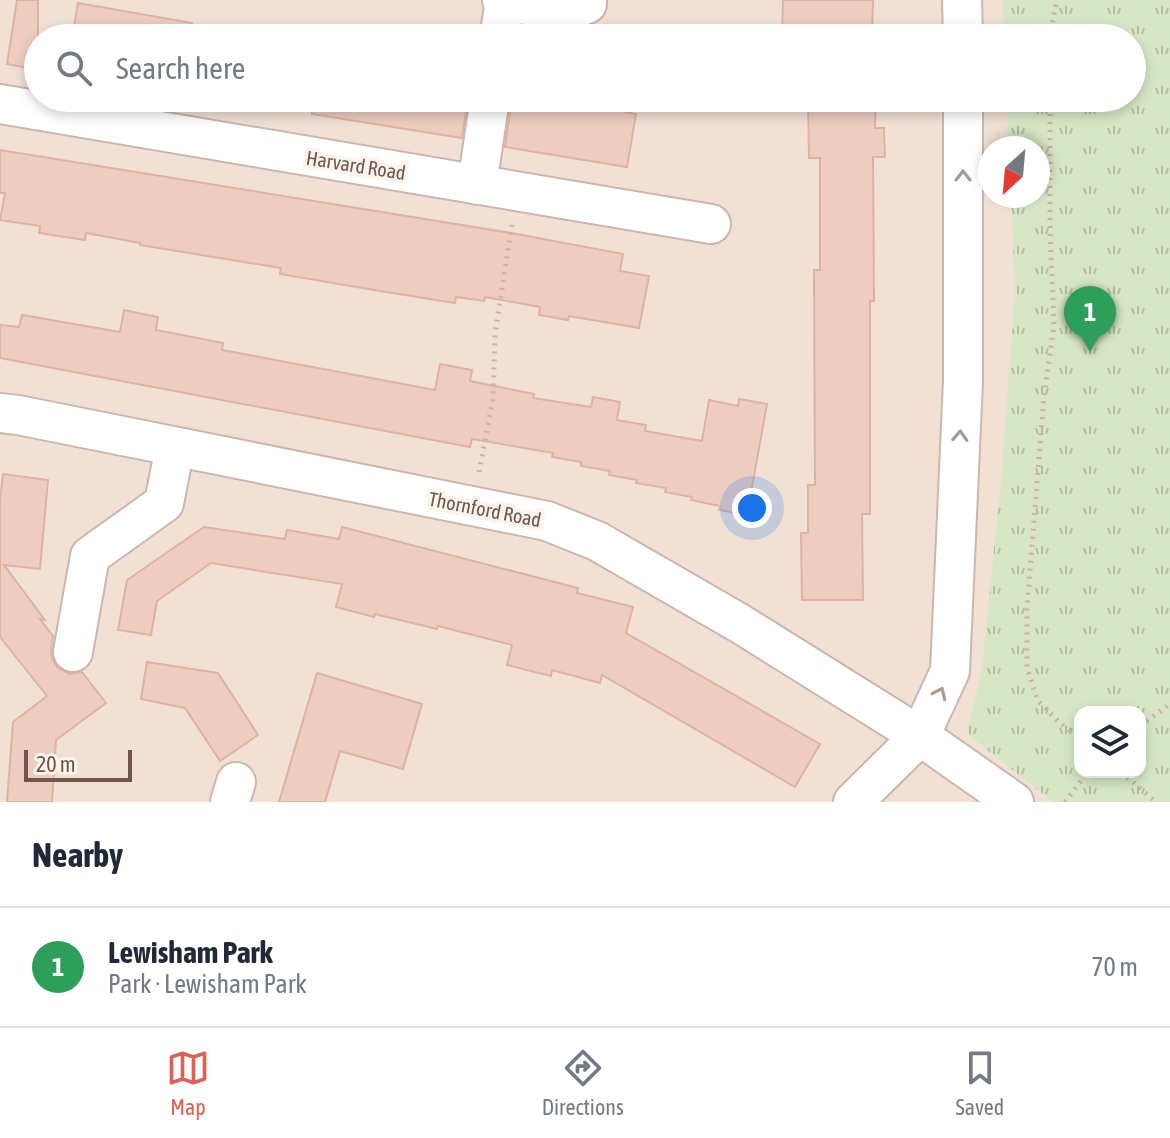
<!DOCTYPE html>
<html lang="en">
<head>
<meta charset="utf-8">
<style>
	:root { --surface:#fff; --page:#f2f2f3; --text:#1f2937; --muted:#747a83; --line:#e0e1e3; --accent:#da6356 }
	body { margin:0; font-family:"Asap Condensed",sans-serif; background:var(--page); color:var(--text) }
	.controls { position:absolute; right:24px; bottom:24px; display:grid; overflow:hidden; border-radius:16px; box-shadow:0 4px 12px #0003 }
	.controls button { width:72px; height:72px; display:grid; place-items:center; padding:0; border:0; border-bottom:2px solid var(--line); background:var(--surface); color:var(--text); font:40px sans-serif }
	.compass { position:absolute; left:978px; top:136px; width:72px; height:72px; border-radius:50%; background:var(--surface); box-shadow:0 4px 12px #0003; rotate:206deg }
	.scale { position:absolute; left:24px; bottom:20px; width:108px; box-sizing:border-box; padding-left:8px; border:4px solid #71564d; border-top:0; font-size:22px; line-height:28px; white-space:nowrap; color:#71564d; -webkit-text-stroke:6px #fdf4ec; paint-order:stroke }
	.you { position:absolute; left:752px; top:508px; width:28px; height:28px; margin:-20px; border:6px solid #fff; border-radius:50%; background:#1a73e8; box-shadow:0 0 0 12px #1a73e833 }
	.badge { display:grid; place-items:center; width:52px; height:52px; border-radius:50%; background:var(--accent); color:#fff; font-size:26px; font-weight:700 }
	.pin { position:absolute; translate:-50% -66px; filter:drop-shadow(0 2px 4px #0008) }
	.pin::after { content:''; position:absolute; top:42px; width:28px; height:24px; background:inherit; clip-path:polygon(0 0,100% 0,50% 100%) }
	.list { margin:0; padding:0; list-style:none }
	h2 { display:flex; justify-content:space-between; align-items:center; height:104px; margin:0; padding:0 32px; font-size:34px }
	h2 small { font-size:26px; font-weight:400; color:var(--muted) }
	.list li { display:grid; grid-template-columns:52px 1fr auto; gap:24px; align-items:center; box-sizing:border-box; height:120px; padding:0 32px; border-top:2px solid var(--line) }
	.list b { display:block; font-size:30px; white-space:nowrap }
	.list p { margin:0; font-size:26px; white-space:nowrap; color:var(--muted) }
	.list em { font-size:26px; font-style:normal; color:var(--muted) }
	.icon { flex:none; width:44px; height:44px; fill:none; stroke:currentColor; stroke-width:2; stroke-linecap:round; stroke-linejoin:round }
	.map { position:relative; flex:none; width:1170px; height:802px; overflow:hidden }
	.search { position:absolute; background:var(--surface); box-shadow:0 4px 12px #0003; left:24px; right:24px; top:24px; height:88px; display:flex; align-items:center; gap:20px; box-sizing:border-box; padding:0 28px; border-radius:44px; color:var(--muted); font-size:30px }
	.sheet { height:224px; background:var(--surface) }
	nav { display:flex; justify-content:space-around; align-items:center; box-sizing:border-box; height:112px; border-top:2px solid var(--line); background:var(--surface); font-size:22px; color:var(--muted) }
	nav a { display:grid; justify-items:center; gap:4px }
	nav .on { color:var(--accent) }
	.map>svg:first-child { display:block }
</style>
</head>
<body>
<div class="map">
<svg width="1170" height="802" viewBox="0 0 1170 802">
	<defs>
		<pattern id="grass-tufts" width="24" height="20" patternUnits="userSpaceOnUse" patternTransform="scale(2)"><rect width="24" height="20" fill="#d7e7c6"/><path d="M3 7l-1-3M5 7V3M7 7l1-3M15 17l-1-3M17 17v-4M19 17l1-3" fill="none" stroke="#b3bea3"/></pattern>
	</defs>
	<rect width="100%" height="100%" fill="#faf0e6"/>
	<!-- residential -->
	<path fill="#f1e1d5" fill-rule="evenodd" d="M0,0H1170V802H0ZM38,38H1132V98H38ZM990,148H1038V196H990ZM1080,712H1140V772H1080Z"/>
	<!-- grass -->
	<path fill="url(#grass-tufts)" fill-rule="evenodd" d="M1003,0H1170V802H1053L967,734L982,668L1001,480L1015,292L1011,196H1038V148H1009L1007,98H1132V38H1004ZM1080,712H1140V772H1080Z"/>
	<!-- building -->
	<g fill="#edcdc0" stroke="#dfb2a2" stroke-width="2">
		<path d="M17,0H38V70L7,64Z"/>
		<path d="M783,0H873L872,38H782Z"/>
		<path d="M78,3L192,23L191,38H72Z"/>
		<path d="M313,98H468L462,138L312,114Z"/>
		<path d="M512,98H627L625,112L636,114L627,167L505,147Z"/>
		<path d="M808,98H876L875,128H884L885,157H873L874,301H870V514H862L863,600H802L801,533H808V485H815L814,270H820V158H809Z"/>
		<path d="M0,150L517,234L623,254L620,271L649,276L639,328L569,316L568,320L539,315L540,307L485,297L484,301L456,297L455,303L374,290L280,274L281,268L140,245V243L86,233L85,240L39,233L40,226L0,220L5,193H0Z"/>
		<path d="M124,310L158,317L156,330L223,343L222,350L435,390L440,364L472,370L470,381L534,394L533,398L591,407L593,397L620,402L617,420L646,425L645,431L702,441L709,400L738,406L739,399L767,404L747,515L719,510L720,506L691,500L692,497L665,492L666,488L636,483L637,480L609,475L610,471L581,466V462L552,457L553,453L472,439L470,447L0,358V325L19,327L22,315L120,332Z"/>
		<path d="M3,474L48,480L40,569L4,565L45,620L40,619L53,636L51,648L52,659L58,668L70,674L82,672L106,703L56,740L52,802H7L13,722L47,696L0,637V501Z"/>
		<path d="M204,527L285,539L287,530L339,539L342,527L578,588L577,593L633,607L626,633L820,744L795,787L602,675L600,683L552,670L551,676L507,665L512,645L438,626L437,629L375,614L374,617L336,607L342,584L211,563L157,601L151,635L118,630L127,580Z"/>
		<path d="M147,662L218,673L258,735L220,761L185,708L141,699Z"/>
		<path d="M317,673L422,704L403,769L340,751L325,802H279Z"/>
	</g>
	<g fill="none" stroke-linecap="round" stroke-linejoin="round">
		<defs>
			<g id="minor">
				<path d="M502,0L565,13L587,4V0"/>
				<path d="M962,0L963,38"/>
				<path d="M499,38L505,1"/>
				<path d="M963,98V381L950,671L920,736L1014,802"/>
				<path d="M0,104L711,224"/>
				<path d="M477,185L490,98"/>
				<path d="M0,413L18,415L547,521L597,541L739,623L920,736L853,802"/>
				<path d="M73,652L90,556L164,503L175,447"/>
				<path d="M230,802L236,782"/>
			</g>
		</defs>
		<!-- minor casing -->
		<use href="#minor" stroke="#cbb7ad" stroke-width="42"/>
		<!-- path -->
		<g stroke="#d2b0a3" stroke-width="5" stroke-dasharray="2 6" stroke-linecap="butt">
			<path d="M1000,32L1049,35"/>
			<path d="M1049,38L1057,0"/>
			<path d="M1050,98V229L1054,325L1044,396L1027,608V668L1038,701L1060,723L1080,738"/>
			<path d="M479,472L493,399L495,334L512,225"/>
			<path d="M1140,726L1170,704"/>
			<path d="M1121,772L1156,802"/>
			<path d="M1065,802L1088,772"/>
		</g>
		<!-- minor -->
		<use href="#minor" stroke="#fff" stroke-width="38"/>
	</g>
	<!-- one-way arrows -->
	<defs><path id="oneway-chevron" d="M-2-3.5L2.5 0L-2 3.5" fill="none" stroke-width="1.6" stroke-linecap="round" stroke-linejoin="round" transform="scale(2)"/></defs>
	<g stroke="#aa9a94">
		<use href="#oneway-chevron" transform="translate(963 176) rotate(-90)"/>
		<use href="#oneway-chevron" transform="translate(960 436) rotate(-87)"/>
		<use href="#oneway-chevron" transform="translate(940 693) rotate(-65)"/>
	</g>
	<g text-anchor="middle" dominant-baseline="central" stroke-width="8" stroke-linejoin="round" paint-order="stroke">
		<!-- street labels -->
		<g font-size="20" fill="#71564d" stroke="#fdf4ec">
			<text transform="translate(356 165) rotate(9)">Harvard Road</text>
			<text transform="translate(485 509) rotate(11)">Thornford Road</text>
		</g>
	</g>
</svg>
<div class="controls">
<button><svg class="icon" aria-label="layers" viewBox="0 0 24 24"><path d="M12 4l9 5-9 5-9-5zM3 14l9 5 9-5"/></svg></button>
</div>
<svg class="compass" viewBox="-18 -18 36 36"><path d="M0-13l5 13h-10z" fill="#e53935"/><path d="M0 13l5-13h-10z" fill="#747a83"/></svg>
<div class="scale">20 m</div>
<div class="you"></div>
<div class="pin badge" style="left:1090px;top:352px;background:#2e9e5b">1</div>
<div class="search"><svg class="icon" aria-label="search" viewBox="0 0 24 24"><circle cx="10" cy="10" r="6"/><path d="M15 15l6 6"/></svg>Search here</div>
</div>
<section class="sheet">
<h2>Nearby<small></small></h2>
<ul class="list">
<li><span class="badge" style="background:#2e9e5b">1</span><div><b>Lewisham Park</b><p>Park · Lewisham Park</p></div><em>70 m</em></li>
</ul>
</section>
<nav>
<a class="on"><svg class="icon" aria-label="map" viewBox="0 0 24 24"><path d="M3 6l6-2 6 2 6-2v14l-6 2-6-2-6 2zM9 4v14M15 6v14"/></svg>Map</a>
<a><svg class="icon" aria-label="directions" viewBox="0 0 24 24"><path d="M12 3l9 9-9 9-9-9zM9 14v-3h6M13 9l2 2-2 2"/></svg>Directions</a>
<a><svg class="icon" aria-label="saved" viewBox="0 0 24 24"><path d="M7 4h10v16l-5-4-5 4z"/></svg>Saved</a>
</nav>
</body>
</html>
